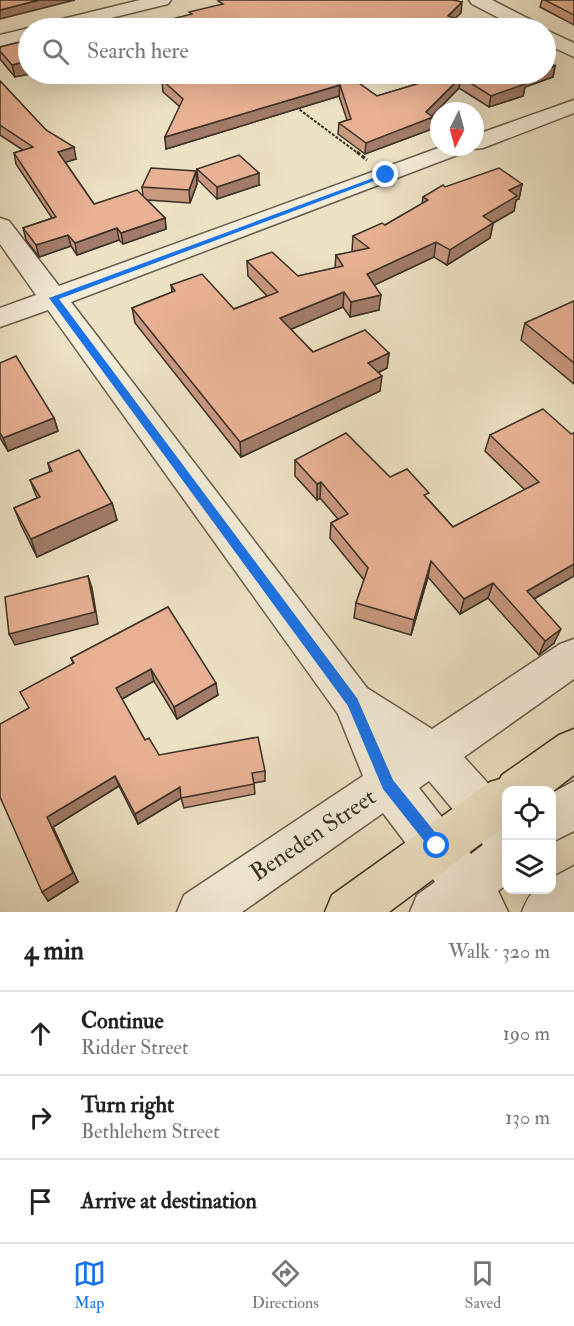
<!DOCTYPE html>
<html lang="en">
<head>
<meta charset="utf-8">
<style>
	:root { --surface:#fff; --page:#f2f2f2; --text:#222; --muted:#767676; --line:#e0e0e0; --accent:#1a73e8 }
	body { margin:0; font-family:"IM FELL Double Pica",serif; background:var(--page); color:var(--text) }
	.controls { position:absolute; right:18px; bottom:18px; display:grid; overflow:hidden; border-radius:12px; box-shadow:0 6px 24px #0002 }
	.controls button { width:54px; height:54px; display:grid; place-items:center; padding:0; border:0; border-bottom:2px solid var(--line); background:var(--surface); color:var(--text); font:30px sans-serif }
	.compass { position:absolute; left:430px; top:102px; width:54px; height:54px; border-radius:50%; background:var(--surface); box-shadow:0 6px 24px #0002; rotate:186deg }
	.stop { position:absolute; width:18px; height:18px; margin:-14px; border:4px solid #1a73e8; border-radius:50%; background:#fff }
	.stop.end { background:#1a73e8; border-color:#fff; box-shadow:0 2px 6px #0008 }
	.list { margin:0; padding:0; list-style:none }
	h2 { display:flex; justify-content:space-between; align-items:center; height:78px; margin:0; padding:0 24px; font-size:26px }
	h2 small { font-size:20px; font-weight:400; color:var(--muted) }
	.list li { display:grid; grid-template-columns:39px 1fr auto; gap:18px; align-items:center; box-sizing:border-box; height:84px; padding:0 24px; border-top:2px solid var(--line) }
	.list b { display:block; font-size:22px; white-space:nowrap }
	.list p { margin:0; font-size:20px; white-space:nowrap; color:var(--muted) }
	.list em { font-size:20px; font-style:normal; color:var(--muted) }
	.icon { flex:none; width:33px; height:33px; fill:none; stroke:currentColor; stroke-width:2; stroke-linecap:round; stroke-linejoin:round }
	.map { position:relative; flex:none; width:574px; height:912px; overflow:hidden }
	.search { position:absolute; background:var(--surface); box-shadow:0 6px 24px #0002; left:18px; right:18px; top:18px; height:66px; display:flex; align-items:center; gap:15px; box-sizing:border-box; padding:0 21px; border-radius:33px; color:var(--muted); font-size:22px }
	.sheet { height:330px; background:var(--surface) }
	nav { display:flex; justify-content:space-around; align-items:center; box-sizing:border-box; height:84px; border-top:2px solid var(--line); background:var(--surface); font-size:16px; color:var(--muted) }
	nav a { display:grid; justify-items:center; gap:3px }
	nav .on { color:var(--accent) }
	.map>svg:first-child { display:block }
</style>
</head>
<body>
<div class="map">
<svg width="574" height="912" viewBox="0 0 574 912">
	<rect width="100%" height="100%" fill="#ece1c3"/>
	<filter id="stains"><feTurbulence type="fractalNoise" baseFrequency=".00333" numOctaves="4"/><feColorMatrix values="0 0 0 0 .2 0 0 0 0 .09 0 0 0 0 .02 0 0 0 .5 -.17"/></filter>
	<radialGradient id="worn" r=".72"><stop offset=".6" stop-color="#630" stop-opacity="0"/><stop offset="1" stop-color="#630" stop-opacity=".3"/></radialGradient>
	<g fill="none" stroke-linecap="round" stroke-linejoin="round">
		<defs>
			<g id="minor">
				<path d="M140,0H171L168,4L70,28H39L42,24Z"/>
				<path d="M469,0H492L539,24L542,28H518L472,4Z"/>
				<path d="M29,28L28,40L0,47V35Z"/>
				<path d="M546,30L574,43V57L546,44Z"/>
				<path d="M574,100V113L483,148L473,149L71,302L367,688L432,729L560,644L574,639V679L464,757L506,803V885L498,891L508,912H410L417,895L435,882L383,813L242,912H177L184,895L363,776L338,714L48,310L0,327V308L36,295L0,244V218L9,221L59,286L441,147H475V135ZM429,781L483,845L471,854L419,788Z"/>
				<path d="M574,781V831L552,842V793Z"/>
				<path d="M574,866V912H522C530,893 530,890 552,890V878Z"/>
			</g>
			<path id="major" d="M574,729V775L552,792L506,790V825L389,912H325L332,895L490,782L500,779L502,775L559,735Z"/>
		</defs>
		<!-- minor casing -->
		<use href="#minor" stroke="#675d4d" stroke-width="3"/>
		<!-- major casing -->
		<use href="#major" stroke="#3b3126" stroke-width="3"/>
		<!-- path-far1 -->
		<path stroke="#3b3126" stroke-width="2" stroke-dasharray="3 1.5" stroke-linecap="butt" d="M296,107L359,154"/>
		<!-- path -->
		<path stroke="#3b3126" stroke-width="3" stroke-dasharray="4 2" stroke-linecap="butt" d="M357,152L367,160"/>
		<!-- minor -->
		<use href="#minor" fill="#f3ecd8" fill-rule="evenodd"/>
		<!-- major -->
		<use href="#major" fill="#ece1c3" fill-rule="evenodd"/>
	</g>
	<!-- wall -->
	<g fill="#c8987f" stroke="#3b3126" stroke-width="1.5">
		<path d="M542,0H574V25L540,7Z"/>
		<path d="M28,40L15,77L0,59V47Z"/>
		<path d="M555,66L553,77L525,87L523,96L489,107L459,88L432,116L433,117L432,129L365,154L338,134L339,123L347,120L339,96L166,149L165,137L180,107L163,92L162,80L167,79L160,74H204L216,83L346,74L377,96L417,84L402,74H546Z"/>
		<path d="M0,81L46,130L76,159L65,162L94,204L143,196L142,187L196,171L197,184L190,203L147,200L165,218L166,229L123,244L119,240L77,255L71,246L39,257L26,240L23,228L52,218L16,164L14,153L23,150L0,135Z"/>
		<path d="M197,169L259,185L217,199L198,180Z"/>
		<path d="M522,184L519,199L516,200L514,211L493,223L490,238L447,265L434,257L374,285L379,310L350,317L343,307L290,329L313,352L389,353L387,368L378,373L380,391L241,457L135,323L132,308L172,292L171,285L234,309L267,296L248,276L247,261L298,276L335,268L336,255L353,252L352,251L353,236L385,225L422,204L423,197L445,187Z"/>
		<path d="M574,301V384L521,340L525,323Z"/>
		<path d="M0,363L54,418L58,431L8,451L0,438Z"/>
		<path d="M574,433V576L534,599L554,643L539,655L488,598L460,614L428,577L411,635L354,618L356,603L364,580L330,538L331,523L338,519L320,498L317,500L295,476V460L390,477L428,499L453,527L525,490L485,451L490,435L571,434Z"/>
		<path d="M48,463L112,503L117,520L37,557L21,525L14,508L37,498L30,480L50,472Z"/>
		<path d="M168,607L218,695L177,719L154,681L122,699L145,740L159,755L265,771V781L254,783L255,794L184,808L181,798L138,824L119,786L53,827L78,882L48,901L29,709L73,663L71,658Z"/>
	</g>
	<!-- shaded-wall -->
	<g fill="#a27c68" stroke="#3b3126" stroke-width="1.5">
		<path d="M39,0H75L0,19V10Z"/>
		<path d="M462,2L461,13L446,27L448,16Z"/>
		<path d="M28,61V74H31L15,77L12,65Z"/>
		<path d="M555,66L553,77L525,87L523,96L489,107L491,96L516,79L533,74H546V69Z"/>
		<path d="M461,77L459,88L429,119L433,117L432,129L365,154L366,143L426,112Z"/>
		<path d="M340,85L339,96L166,149L165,137Z"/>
		<path d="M74,147L76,159L60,164L58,152Z"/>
		<path d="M196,171L197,184L190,203L189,190Z"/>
		<path d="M259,173V185L217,199V187Z"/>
		<path d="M522,184L519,199L516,200L514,211L493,223L490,238L447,265L450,250L509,190Z"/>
		<path d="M165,218L166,229L123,244L121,233Z"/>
		<path d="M117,228L119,240L77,255L75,243Z"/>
		<path d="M68,235L71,246L39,257L36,245Z"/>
		<path d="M436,242L434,257L366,289L367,274Z"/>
		<path d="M344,292L343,307L280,334V318Z"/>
		<path d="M381,295L379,310L350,317L351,302Z"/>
		<path d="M389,353L387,368L367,378L368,363Z"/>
		<path d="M382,376L380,391L241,457L240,442Z"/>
		<path d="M54,418L58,431L8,451L3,438Z"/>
		<path d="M321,482L320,498L317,500V484Z"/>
		<path d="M112,503L117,520L37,557L31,539Z"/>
		<path d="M431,561L428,577L411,635L414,620Z"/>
		<path d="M574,564V576L521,606L527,591Z"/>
		<path d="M88,576L92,588L98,624L15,645L9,634Z"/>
		<path d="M493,583L488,598L460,614L464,599Z"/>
		<path d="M561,629L554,643L539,655L545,641Z"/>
		<path d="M151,669L154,681L120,700L116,688Z"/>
		<path d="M216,683L218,695L177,719L174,707Z"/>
		<path d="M115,776L119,786L53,827L78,882L48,901L42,892L47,817Z"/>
		<path d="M180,787L181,798L138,824L135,814Z"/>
	</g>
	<!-- building -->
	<g fill="#e8b194" stroke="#3b3126" stroke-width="1.5">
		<path d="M0,0H39L0,10Z"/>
		<path d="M222,0H453L462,2L448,16L476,25L482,28H136L192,14L189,12L223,4L218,1Z"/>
		<path d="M545,0H574V15Z"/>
		<path d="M28,40V61L12,65L0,51V47Z"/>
		<path d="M546,60L555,66L546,69Z"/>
		<path d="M172,74H204L216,83L247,74H346L377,96L430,80L420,74H533L516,79L525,84L491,96L461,77L426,112L433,117L366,143L339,123L351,119L340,85L165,137L183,99L162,80L175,77Z"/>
		<path d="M0,81L46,130L74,147L58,152L94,204L137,190L165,218L121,233L117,228L75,243L68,235L36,245L23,228L56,217L14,153L33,147L0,125Z"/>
		<path d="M239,155L259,173L217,187L197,169Z"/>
		<path d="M151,168L196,171L189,190L142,187Z"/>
		<path d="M499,168L522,184L509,190L517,196L483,216L493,223L450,250L436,242L367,274L381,295L351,302L344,292L280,318L313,352L365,330L389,353L368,363L382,376L240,442L132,308L175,291L171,285L202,274L234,309L278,292L247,261L272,252L298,276L343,266L336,255L369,248L353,236L382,223L385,225L428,200L423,197L443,185L445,187Z"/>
		<path d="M574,301V363L525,323Z"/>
		<path d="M16,356L54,418L3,438L0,433V363Z"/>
		<path d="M543,409L571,434L574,433V564L527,591L561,629L545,641L493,583L464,599L431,561L414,620L356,603L368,568L331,523L348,514L321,482L317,484L295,460L346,433L390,477L407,469L429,493L424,495L453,527L539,482L490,435Z"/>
		<path d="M79,450L112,503L31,539L14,508L40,497L30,480L52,471L48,463Z"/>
		<path d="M88,576L95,612L9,634L5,597Z"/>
		<path d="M168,607L216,683L174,707L151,669L116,688L145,740L149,738L159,755L258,737L265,771L252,773L254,784L181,798L180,787L135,814L115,776L47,817L73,873L42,892L0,797V724L29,708L20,692L74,663L71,658Z"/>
	</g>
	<!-- route -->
	<path fill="#1a73e8" d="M384,174L390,175L59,299L357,698L393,780L442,841L444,846L442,851L437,853L432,851L383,789L348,706L49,298Z"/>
	<g text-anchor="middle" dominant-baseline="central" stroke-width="6" stroke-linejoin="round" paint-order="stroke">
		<!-- near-street labels -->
		<g font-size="24" fill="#3b3126" stroke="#f3ecd8">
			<text transform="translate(313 835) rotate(-34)">Beneden Street</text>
		</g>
	</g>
	<rect width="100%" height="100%" filter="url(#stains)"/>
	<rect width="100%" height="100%" fill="url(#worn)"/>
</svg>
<div class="controls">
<button><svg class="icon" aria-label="locate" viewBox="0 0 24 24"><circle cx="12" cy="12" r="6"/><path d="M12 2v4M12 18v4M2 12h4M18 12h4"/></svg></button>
<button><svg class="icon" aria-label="layers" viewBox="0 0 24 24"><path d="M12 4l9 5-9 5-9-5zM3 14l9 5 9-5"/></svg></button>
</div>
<svg class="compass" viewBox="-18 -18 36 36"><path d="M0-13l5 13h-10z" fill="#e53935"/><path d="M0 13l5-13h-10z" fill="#767676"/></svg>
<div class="stop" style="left:437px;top:846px"></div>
<div class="stop end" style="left:386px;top:175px"></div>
<div class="search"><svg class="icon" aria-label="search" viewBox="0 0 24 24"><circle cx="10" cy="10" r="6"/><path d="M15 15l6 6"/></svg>Search here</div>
</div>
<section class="sheet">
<h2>4 min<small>Walk · 320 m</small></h2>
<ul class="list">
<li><svg class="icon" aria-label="ahead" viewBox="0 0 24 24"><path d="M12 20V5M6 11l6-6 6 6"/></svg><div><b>Continue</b><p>Ridder Street</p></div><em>190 m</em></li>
<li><svg class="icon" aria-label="right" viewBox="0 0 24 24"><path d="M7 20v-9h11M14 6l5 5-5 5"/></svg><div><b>Turn right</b><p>Bethlehem Street</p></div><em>130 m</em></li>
<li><svg class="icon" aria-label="arrive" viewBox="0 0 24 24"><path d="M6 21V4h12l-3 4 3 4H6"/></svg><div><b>Arrive at destination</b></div></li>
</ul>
</section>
<nav>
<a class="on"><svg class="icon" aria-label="map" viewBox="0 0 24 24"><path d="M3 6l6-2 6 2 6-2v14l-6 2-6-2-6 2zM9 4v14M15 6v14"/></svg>Map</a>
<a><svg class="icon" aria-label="directions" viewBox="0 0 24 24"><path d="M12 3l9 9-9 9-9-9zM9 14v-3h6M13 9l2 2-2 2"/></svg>Directions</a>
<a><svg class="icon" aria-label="saved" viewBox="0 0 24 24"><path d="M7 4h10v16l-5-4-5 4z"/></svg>Saved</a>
</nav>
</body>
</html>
